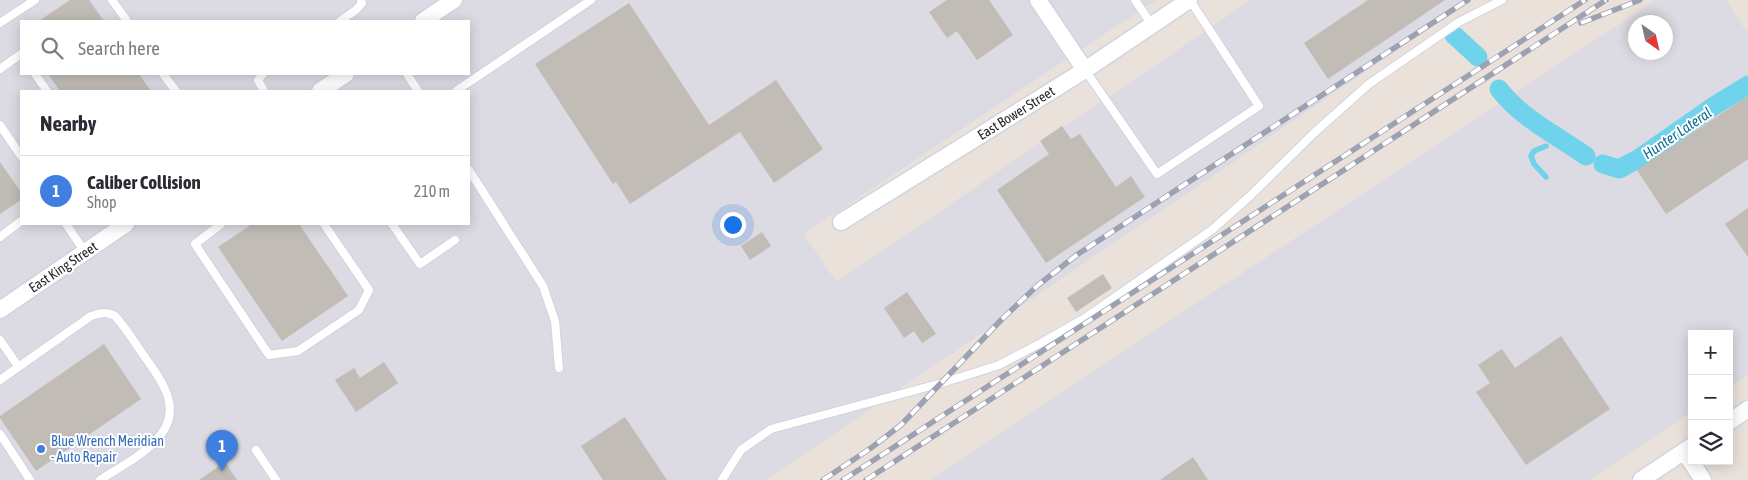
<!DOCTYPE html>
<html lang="en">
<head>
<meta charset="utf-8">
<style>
	:root { --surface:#fff; --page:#f2f2f3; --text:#2b2b33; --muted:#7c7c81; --line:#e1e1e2; --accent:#111827 }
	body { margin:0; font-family:"Asap Condensed",sans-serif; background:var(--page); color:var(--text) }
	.controls { position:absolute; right:15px; bottom:15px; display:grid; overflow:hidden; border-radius:0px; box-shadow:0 2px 12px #0003 }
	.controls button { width:45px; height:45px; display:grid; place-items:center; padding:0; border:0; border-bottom:1px solid var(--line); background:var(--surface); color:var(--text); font:25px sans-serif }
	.compass { position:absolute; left:1628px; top:15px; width:45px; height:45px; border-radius:50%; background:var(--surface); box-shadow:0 2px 12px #0003; rotate:146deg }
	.you { position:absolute; left:732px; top:224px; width:18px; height:18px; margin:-12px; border:4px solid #fff; border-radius:50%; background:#1a73e8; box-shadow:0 0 0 8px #1a73e833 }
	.badge { display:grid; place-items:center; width:32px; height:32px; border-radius:50%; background:var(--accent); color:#fff; font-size:16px; font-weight:700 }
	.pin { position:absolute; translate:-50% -41px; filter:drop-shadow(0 1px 2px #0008) }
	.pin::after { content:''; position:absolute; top:26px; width:18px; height:15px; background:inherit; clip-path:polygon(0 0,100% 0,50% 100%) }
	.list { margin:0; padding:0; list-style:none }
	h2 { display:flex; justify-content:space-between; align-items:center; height:65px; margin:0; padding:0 20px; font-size:21px }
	h2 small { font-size:16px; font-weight:400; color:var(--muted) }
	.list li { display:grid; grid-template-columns:32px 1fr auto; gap:15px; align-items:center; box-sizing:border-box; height:70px; padding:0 20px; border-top:1px solid var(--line) }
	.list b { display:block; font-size:19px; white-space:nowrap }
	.list p { margin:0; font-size:16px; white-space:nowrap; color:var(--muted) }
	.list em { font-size:16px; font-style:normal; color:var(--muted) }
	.icon { flex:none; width:28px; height:28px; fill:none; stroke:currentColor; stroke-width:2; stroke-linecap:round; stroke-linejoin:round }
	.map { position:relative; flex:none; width:1748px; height:480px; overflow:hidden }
	.search { position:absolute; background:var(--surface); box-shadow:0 2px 12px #0003; left:20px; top:20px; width:450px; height:55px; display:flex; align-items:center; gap:12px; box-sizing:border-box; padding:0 18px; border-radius:0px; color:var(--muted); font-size:19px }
	.panel { position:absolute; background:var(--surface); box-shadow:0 2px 12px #0003; left:20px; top:90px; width:450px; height:135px; border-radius:0px }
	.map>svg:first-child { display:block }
</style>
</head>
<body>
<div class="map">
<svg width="1748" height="480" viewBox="0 0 1748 480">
	<rect width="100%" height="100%" fill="#eae2da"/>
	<!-- industrial -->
	<g fill="#dcdae2" fill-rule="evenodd">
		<path d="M0,0H1156L804,234L836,282L1251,0H1471L766,480H0ZM21,21H469V74H21ZM21,91H469V224H21Z"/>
		<path d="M1656,0H1726L1748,34V375L1729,388V334H1692V412L1589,480H929ZM1636,22H1666V52H1636Z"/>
	</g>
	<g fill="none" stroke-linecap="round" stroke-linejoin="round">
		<!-- stream -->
		<path stroke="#6ed3eb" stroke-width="5.5" d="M1546,177L1534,164L1531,156L1534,151L1546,146"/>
		<!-- canal -->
		<g stroke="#6ed3eb" stroke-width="19">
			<path d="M1454,35L1478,57"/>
			<path d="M1499,89C1521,118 1556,135 1586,156"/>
			<path d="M1603,164L1619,169L1638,159L1714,106L1748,85"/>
		</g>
	</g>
	<!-- building -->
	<g fill="#c2bcb6">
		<path d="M70,0H89L104,21H39Z"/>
		<path d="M947,0H989L1013,35L977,60L957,31L947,38L929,12Z"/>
		<path d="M1368,0H1445L1328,79L1304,43Z"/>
		<path d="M629,3L709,125L776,80L823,149L774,183L740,132L630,204L616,182L613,184L535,64Z"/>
		<path d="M48,74H139L151,91H60Z"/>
		<path d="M1748,96V159L1666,214L1637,170Z"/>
		<path d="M1062,126L1071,139L1080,134L1116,187L1131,176L1145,197L1046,263L997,190L1049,154L1040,141Z"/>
		<path d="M0,162L21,192V200L0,214Z"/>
		<path d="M1748,208V257L1725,224Z"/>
		<path d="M252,224H299L348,296L282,341L218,247Z"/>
		<path d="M762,232L771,246L750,260L741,246Z"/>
		<path d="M1103,274L1112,288L1076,312L1067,298Z"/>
		<path d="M907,292L936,334L922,343L914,331L904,338L884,308Z"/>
		<path d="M1561,336L1610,409L1526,465L1476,392L1490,383L1478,365L1502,349L1515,368Z"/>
		<path d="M104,344L141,399L36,471L0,418V416Z"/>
		<path d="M384,362L398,383L356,412L335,380L354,368L360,378Z"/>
		<path d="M625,417L667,480H603L581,446Z"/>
		<path d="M1193,457L1208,480H1160Z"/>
		<path d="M225,462L237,480H199Z"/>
	</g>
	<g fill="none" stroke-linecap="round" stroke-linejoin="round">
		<defs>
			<g id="lane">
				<path d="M112,0L127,21"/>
				<path d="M1135,0L1152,25"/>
				<path d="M340,21L356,10L362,3L361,0"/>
				<path d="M0,23L35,0"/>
				<path d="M0,69L21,54"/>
				<path d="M1085,70L1157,174L1259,106L1190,0"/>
				<path d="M35,74L47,91"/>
				<path d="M163,74L176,91"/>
				<path d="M263,74L258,80L264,91"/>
				<path d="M407,74L418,91"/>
				<path d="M456,91L591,0"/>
				<path d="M0,125L21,156"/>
				<path d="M469,170L543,286L555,321L559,368"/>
				<path d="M66,224L85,252"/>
				<path d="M221,224L195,244L269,355L298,351L359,310L369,290L324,224"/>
				<path d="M392,224L420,264L455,240"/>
				<path d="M0,237L21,221"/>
				<path d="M0,340L18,366"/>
				<path d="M0,380L91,316C101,313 106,311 115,316C125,327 133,340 142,353C161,380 186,410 156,440C142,456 118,468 100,480"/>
				<path d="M0,434L30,480"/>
				<path d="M256,450L276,480"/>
				<path d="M722,480L741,450L771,429L942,383L999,365L1041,343L1085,318L1213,229L1250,196L1314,133L1369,84L1459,22L1502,0"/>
			</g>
			<g id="street">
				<path d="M1038,0L1085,70"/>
				<path d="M423,21L454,0"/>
				<path d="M320,91L346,74"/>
				<path d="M841,222L1085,70L1189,0"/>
				<path d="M0,310L126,224"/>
				<path d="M1729,422L1748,409"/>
				<path d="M1684,451L1703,480"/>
				<path d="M1641,480L1692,446"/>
			</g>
		</defs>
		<!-- lane casing -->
		<use href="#lane" stroke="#cfd4e1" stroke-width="10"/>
		<!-- street casing -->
		<use href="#street" stroke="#cfd4e1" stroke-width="19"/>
		<!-- lane -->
		<use href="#lane" stroke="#fff" stroke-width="8"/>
		<!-- street -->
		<use href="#street" stroke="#fff" stroke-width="16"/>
		<defs>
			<g id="rail">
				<path d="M1581,23L1640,0"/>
				<path d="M823,480L871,448L901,425L1002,319L1037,286L1078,254L1468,0"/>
				<path d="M843,480L1585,0"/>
				<path d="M866,480L1606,0"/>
			</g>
		</defs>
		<!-- rail casing -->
		<use href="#rail" stroke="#9da2b2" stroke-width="5.5"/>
		<!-- rail -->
		<use href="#rail" stroke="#fff" stroke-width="4" stroke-dasharray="11" stroke-linecap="butt"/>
	</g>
	<!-- markers -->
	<circle fill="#3f7fe0" stroke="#fff" stroke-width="2" cx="41" cy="449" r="5"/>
	<g text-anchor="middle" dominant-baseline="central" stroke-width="4" stroke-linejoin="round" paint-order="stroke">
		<!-- street labels -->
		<g font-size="14" fill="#282828" stroke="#fff">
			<text transform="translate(1016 113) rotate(-32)">East Bower Street</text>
			<text transform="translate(63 267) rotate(-34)">East King Street</text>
		</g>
		<!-- shop labels -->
		<g font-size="14" fill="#366cbe" stroke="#fff" text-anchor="start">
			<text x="51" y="441">Blue Wrench Meridian<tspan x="51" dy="16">- Auto Repair</tspan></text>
		</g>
		<!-- water labels -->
		<g font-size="15" font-style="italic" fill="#107093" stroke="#fff">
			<text transform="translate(1677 133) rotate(-34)">Hunter Lateral</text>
		</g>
	</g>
</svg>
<div class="controls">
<button>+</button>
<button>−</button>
<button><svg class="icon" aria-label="layers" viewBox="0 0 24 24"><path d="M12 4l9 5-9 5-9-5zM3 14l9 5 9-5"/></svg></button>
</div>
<svg class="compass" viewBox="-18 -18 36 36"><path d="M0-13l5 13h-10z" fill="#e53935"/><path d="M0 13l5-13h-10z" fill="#7c7c81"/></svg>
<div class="you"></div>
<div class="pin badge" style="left:222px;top:471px;background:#3f7fe0">1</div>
<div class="search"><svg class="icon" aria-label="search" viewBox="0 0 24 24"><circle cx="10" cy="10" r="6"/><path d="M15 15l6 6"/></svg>Search here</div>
<section class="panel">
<h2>Nearby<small></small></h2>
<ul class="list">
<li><span class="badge" style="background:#3f7fe0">1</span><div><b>Caliber Collision</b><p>Shop</p></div><em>210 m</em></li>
</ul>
</section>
</div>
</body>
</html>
